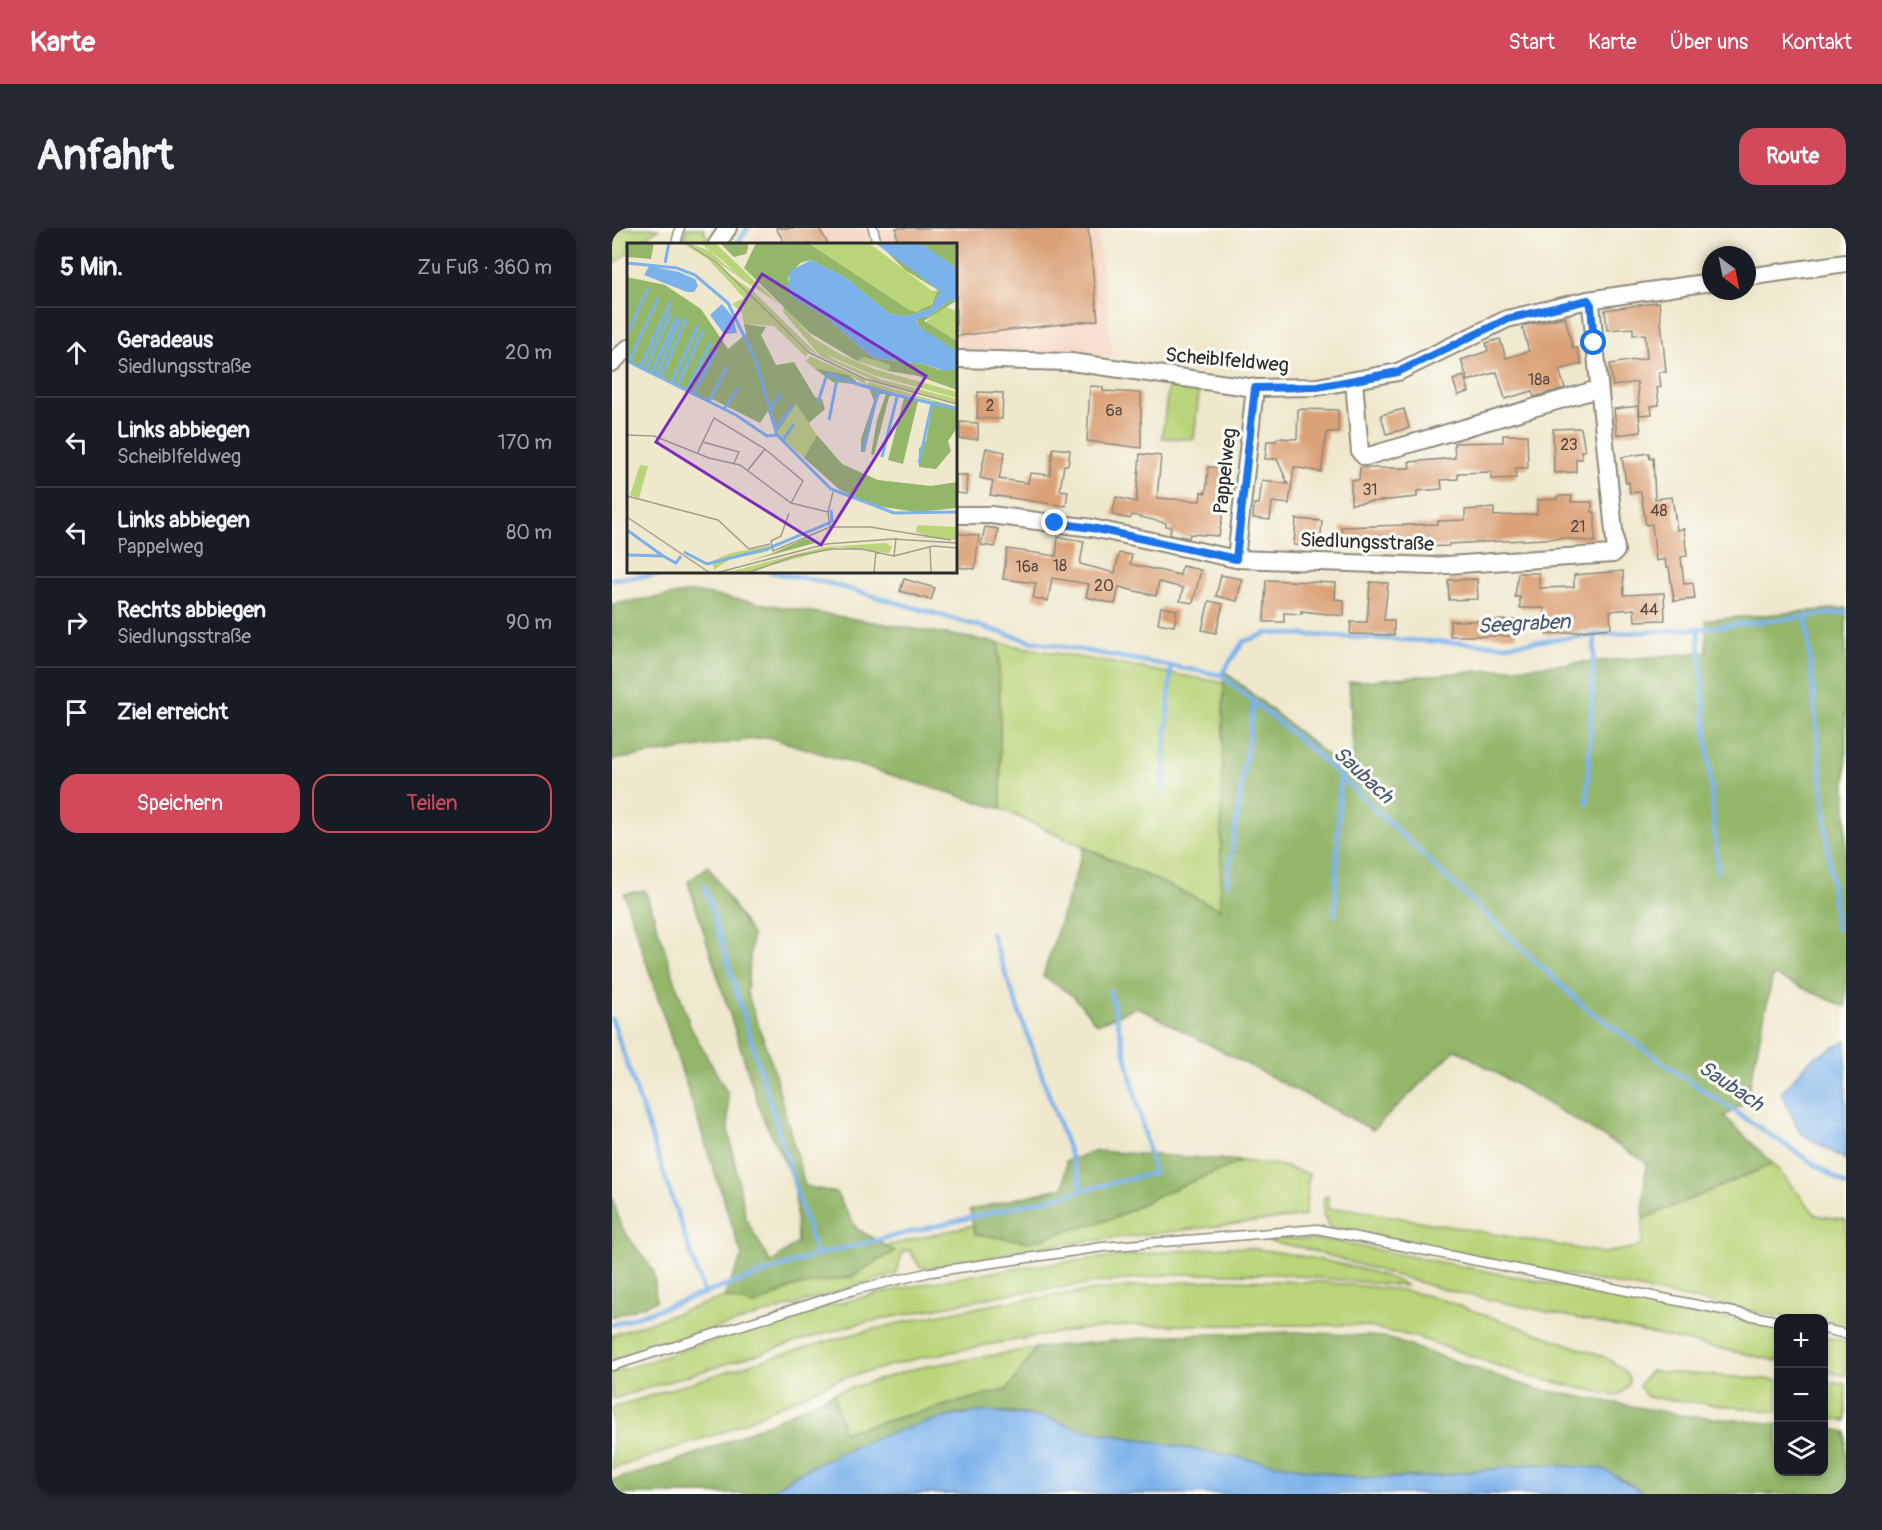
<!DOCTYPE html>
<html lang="de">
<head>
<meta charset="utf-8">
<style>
	:root { --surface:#171b24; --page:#242831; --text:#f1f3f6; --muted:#9ea1a6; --line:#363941; --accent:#d1495b }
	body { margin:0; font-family:Pangolin,sans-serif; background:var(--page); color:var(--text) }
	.controls { position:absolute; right:18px; bottom:18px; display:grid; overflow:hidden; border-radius:12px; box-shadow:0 3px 9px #0003 }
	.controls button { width:54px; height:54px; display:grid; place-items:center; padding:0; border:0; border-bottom:2px solid var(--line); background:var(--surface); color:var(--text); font:30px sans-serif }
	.compass { position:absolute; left:1090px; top:18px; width:54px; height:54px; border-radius:50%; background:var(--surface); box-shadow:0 3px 9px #0003; rotate:148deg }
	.stop { position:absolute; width:18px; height:18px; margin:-14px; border:4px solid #1a73e8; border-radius:50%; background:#fff }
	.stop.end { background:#1a73e8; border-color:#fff; box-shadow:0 2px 6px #0008 }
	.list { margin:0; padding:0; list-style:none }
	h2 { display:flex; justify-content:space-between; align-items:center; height:78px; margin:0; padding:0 24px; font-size:26px }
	h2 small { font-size:20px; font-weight:400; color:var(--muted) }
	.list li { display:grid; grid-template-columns:39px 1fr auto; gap:18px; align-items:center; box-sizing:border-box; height:90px; padding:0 24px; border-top:2px solid var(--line) }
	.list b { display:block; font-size:22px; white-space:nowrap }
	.list p { margin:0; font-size:20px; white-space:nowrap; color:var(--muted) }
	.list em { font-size:20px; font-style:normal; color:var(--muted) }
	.actions { display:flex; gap:12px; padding:18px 24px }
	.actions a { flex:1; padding:14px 0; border:2px solid var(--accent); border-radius:18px; text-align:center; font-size:21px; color:var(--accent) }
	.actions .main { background:var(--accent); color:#fff }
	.icon { flex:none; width:33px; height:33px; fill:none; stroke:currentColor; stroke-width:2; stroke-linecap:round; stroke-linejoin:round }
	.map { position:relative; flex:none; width:1234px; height:1266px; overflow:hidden; border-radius:18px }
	header { display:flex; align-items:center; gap:36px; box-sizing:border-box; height:84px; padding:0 30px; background:var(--accent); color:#fff }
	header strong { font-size:28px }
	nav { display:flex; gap:33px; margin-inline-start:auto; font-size:21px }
	.intro { display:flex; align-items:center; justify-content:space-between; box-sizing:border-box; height:144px; padding:0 36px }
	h1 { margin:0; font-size:42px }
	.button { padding:15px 27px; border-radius:18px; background:var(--accent); color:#fff; font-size:21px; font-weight:700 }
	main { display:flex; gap:36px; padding:0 36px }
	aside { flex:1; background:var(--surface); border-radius:18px; box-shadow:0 3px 9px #0003 }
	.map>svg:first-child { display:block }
</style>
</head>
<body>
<header>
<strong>Karte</strong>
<nav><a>Start</a><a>Karte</a><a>Über uns</a><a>Kontakt</a></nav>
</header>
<div class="intro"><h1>Anfahrt</h1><a class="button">Route</a></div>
<main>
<aside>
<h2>5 Min.<small>Zu Fuß · 360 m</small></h2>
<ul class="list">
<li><svg class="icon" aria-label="ahead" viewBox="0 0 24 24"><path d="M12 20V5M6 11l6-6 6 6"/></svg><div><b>Geradeaus</b><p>Siedlungsstraße</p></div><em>20 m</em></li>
<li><svg class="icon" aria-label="left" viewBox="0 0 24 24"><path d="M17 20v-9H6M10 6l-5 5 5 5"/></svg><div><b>Links abbiegen</b><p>Scheiblfeldweg</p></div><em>170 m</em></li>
<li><svg class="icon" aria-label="left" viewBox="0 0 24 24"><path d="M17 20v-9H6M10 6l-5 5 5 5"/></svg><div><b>Links abbiegen</b><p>Pappelweg</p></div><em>80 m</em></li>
<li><svg class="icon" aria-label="right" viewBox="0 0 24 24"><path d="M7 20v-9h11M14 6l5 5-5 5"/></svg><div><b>Rechts abbiegen</b><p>Siedlungsstraße</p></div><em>90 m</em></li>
<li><svg class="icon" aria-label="arrive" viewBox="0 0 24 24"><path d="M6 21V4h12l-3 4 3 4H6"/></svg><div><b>Ziel erreicht</b></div></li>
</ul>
<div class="actions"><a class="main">Speichern</a><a>Teilen</a></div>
</aside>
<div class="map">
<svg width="1234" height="1266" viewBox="0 0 1234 1266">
	<rect width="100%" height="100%" fill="#fdfcf7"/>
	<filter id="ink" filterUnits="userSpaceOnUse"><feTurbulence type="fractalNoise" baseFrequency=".0167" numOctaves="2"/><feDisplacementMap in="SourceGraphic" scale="12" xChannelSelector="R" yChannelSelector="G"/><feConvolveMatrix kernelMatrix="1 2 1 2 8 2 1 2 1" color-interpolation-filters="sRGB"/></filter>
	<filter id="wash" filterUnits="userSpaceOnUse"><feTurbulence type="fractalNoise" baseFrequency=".008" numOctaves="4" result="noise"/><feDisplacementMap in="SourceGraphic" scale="24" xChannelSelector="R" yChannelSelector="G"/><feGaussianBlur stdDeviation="1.35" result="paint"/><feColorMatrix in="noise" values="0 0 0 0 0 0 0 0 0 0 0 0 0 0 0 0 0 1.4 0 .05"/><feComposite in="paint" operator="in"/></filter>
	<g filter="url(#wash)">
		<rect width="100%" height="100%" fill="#efe8cd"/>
		<!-- built -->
		<path fill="#f4d3c0" d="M148,0H485L501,129L344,127V16H137Z"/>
		<!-- green -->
		<g fill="#bad479" stroke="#728052" stroke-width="1.5">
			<path d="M11,0H47L26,16H16V25L0,38V10Z"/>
			<path d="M74,0H91L96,12L93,16H70Z"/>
			<path d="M556,159L587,164L582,211L550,210Z"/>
			<path d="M387,415L612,455L608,681L389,581Z"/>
			<path d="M630,933L667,937L697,946L693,988L435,1018L318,1040L308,1039L297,1022L291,1023L284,1046L0,1132V1107L112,1069L143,1077L181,1059L239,1049L282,1023L274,1018L361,997L363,1006L503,990L547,967Z"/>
			<path d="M1161,936L1204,987L1234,992V1102L1212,1097V1090H1176L718,1000L711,986L712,969L716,968V981H738L992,1025L1030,1018L1031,991Z"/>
			<path d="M670,1010L720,1013L1166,1100V1133L833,1062L691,1020L656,1013Z"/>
			<path d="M616,1019C655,1020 763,1039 795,1058L665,1046H561L396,1066L240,1097L0,1171V1145C85,1118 170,1089 256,1068C374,1040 495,1028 616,1019Z"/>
			<path d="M608,1052L710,1054L790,1062L825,1070L990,1128C1008,1138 1033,1152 1004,1168L919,1149L804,1109L747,1097H522L464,1102L380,1116L303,1131L224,1152L114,1203L0,1241V1180C95,1150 191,1117 288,1095C393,1071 501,1058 608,1052Z"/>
			<path d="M1212,1109L1234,1113V1147L1212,1143Z"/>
			<path d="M424,1120L396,1161L231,1204L222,1165L305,1140Z"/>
			<path d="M1038,1143L1166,1152V1184L1035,1169L1027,1158Z"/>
			<path d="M1212,1155L1234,1156V1193L1212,1189Z"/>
		</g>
		<!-- forest -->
		<g fill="#93b669" stroke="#5f704a" stroke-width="1.5">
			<path d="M81,364L387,415L389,581L156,509L0,532V376Z"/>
			<path d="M1234,380V779L1161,747L1134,874L1112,888L1161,936L1031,991L1034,934L844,821L761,902L525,779L485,796L461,768L431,748L472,619L608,681L612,443L743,550L737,454L1095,424L1094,392Z"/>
			<path d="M96,638L140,707L135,765L160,836L193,958L224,965L245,1001L283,1023L239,1049L181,1059L143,1077L112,1069L130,1028L12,666L33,662L78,798L116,866V901L134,991L159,1035L185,1015L183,955L150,888L76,654Z"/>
			<path d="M485,923L630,933L547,967L503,990L417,1014L363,1006L358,982L452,959L454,933Z"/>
			<path d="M0,970L10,1000L42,1044L44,1073L0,1089Z"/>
			<path d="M685,1104L772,1109L921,1160L1069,1187L1166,1196V1244H1212V1200L1234,1204V1266H1033L1005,1248L920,1236L816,1249L743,1250L467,1201L433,1189L403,1184L348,1185L240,1220L188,1244L154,1266H0V1252C79,1233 149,1199 222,1165L231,1204L396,1161L424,1120L564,1107Z"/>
		</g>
		<!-- water -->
		<g fill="#7bb2eb" stroke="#536e8b" stroke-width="1.5">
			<path d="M1234,813V932L1188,905L1169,865L1199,831Z"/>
			<path d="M375,1183L433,1189L467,1201L744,1250L816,1249L920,1236L990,1240L1033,1266H154C210,1227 306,1189 375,1183Z"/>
		</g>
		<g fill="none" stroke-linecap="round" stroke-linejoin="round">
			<!-- stream -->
			<g stroke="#7bb2eb" stroke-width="4.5">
				<path d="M125,16L136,0"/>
				<path d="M157,344L209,353L419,413L609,447L700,522L971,778L1083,857L1234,957"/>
				<path d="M0,351L81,344"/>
				<path d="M1194,389L1224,701"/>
				<path d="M1086,400L1106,644"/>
				<path d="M609,447L631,414L656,405L892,417L983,407L1094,400L1234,384"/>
				<path d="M551,562L559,438"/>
				<path d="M975,576L983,407"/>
				<path d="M615,656L642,474"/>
				<path d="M93,659L204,1027"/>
				<path d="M723,687L728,548"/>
				<path d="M379,705L471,962"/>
				<path d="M0,791L92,1065"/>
				<path d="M0,1097L204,1027L542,945L498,762"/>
			</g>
		</g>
		<g id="blocks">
			<!-- building -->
			<g fill="#daa076">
				<path d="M164,0H207L216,16H173Z"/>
				<path d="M284,0H476L486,92L344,108V16H285Z"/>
				<path d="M1047,74L1054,144H1047L1049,159L1045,160L1047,177L1039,178L1040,186L1028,187L1025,154L1001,158L998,136L1035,130L1033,106L1021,107V100L995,102L993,82Z"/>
				<path d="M953,89L961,121L965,120L970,136L947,142L953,160L922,169L920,163L893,171L885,144L856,153L849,132L876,123L874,115L888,111L894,130L917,123L910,98Z"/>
				<path d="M852,148L857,164L846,167L841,152Z"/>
				<path d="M478,158L491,159V163L529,165V220L475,213Z"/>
				<path d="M366,164L391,165L390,191L365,190Z"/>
				<path d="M1026,178L1029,204L1005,207L1002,181Z"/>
				<path d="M686,181L726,182V204H715L709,244L682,239L677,276L660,274L658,292L641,290L642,276H647L650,252L676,256L665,231H653L655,213H664L666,210L685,211Z"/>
				<path d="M792,181L797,200L774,206L769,187Z"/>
				<path d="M348,194L366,195V211H348Z"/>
				<path d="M969,200L973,223H969L970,231H964V244L942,245L941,201Z"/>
				<path d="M891,207H915L916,240H904V250L879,251V244L846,245V251L829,252L830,261L805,263V269L739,276V252H747L748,240H798L797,234L843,230L842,215L891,214Z"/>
				<path d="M374,220L393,224L387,251L416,255L418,245L438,247L441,220L458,222L456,237H452L448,262L456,263L454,278L378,267L381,253L368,250Z"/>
				<path d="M1037,225L1038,231L1041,230L1043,271L1060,269L1065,302L1072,301L1075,328L1069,329L1072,356L1081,355L1083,371L1062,373L1057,339H1054L1053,331L1044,333L1040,296L1034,297L1029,264L1018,265L1017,254L1014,255L1010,229Z"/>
				<path d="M528,226L549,228L545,270L588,273L589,264L594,265L596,239L613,240L612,267H614L607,308L578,306L577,310L558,306L559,299L554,298V295L520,287L518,291L500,287L504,269L524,274Z"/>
				<path d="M344,247H355L354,266L344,265Z"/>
				<path d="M945,268H960L959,274H980V284H983V314L950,310L837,316V318L753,321V318L730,319L729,299L826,296V293L853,292V282L882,280V288L925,286V272L945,271Z"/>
				<path d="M684,291L710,293L708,319L682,317Z"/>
				<path d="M373,299L386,301L383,319L369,317Z"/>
				<path d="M344,305L367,308L363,341L344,339Z"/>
				<path d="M446,309L472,313L468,336L503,345L507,325L520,327L518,336L568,347L570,338L589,342L581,375L568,373L571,360L547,354L544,368L507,359L503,376L474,369L477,356L440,350L436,373L421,370L424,355L391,351L395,321L444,328Z"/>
				<path d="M1011,343L1012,367L1052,365L1053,392L1023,393L1022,381L998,383L999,400L934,407L932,380H908V369H903L906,345H927V360L962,359V347Z"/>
				<path d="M609,347L630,351L625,373L604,368Z"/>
				<path d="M292,351L323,360L319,372L288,363Z"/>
				<path d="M865,351L866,371L837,372L836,352Z"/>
				<path d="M654,352L724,355L723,371L732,372V388L689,383L690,386L672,385V394H652Z"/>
				<path d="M758,354L776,355L772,392H782V407L738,406L739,394H755Z"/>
				<path d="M597,373L611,376L604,405L590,402Z"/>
				<path d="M549,379L565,382L562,398L546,395Z"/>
				<path d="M905,392V408H838V393Z"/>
			</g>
		</g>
	</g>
	<g filter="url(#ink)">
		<use href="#blocks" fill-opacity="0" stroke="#8d8a7c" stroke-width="1.5"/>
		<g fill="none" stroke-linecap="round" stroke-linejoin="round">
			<defs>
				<g id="service">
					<path d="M261,0L265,16"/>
					<path d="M64,16L68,0"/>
					<path d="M1212,1101L1234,1106"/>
					<path d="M0,1138L242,1062L319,1044L491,1019L705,1001L1166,1093"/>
				</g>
				<g id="minor">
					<path d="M105,16L116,0"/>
					<path d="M1135,49L1234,35"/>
					<path d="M344,131L459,134L643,160L705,159L786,144L895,91L976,72L1099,54"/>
					<path d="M0,135L16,120"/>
					<path d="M742,153L748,224L753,229L986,161"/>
					<path d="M344,287H379L480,300L624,331L820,338L1001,326L1004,323L979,77L976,72"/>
					<path d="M624,331L643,160"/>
				</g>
			</defs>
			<!-- service casing -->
			<use href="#service" stroke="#8d8a7c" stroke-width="11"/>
			<!-- minor casing -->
			<use href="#minor" stroke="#8d8a7c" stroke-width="20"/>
			<!-- service -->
			<use href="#service" stroke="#fff" stroke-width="8"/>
			<!-- minor -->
			<use href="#minor" stroke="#fff" stroke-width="16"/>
		</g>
	</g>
	<g fill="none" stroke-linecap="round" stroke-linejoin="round" filter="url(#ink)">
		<!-- route -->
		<path stroke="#1a73e8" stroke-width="8" d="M443,295L480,300L624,331L643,160L705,159L786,144L895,91L976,72L979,77L982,115"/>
	</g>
	<g text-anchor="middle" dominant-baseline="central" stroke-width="6" stroke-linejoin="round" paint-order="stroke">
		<!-- number labels -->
		<g font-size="16" fill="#57483e">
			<text x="927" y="152">18a</text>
			<text x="378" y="178">2</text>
			<text x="502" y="183">6a</text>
			<text x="957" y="217">23</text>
			<text x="758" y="262">31</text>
			<text x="1047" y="283">48</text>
			<text x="966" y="299">21</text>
			<text x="448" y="338">18</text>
			<text x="415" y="339">16a</text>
			<text x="492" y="358">20</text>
			<text x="1037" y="382">44</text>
		</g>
		<!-- street labels -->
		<g font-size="20" fill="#2b2b2b" stroke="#fdfcf7">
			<text transform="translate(615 132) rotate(5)">Scheiblfeldweg</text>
			<text transform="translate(613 243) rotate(-84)">Pappelweg</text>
			<text transform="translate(755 314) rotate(2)">Siedlungsstraße</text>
		</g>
		<!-- water labels -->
		<g font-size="21" font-style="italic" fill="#475a6e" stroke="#fdfcf7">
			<text transform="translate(912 396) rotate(-3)">Seegraben</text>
			<text transform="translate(751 547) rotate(43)">Saubach</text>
			<text transform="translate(1119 858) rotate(34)">Saubach</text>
		</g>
	</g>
	<!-- overview -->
	<g transform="translate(15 15)">
		<rect width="330" height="330" fill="#efe8cd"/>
		<path d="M55,0H59L88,19L181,109L179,114L147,83L117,81L115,70L105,61L117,55L81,16ZM62,0L83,8L114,36L95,17L73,0H88L153,62ZM181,0H242L305,48L311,47L310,55L299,65L289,69L281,66ZM102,32L125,47L191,112L182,107ZM157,63L185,94L215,112L247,126L330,149V155L246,132L200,112L206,116L253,136L330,156V160L248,138L193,113L156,69ZM316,63L330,68V98L298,80ZM183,113L238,137L239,141L243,139L330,164L242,144L222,132L187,125L179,118ZM237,114L263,122L261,128L230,118ZM169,161L190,192L177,215L150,191ZM13,222L21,223L12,255L3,252ZM290,282L330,284V297L287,294H302L289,289ZM259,300L265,304L262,310L211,304L116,330H98L197,304ZM142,303L143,307L139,309L103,316L87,327L85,318L104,310Z" fill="#bad479"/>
		<path d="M0,0H27L24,16L0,14ZM93,0H121V5L119,11L107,14ZM129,0H181L281,66L289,69L305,61L311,47L278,27L256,5L314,48L304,66L280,73L263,71L218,34L184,17L173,20L161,35L164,52L199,74L246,115L296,121L313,127L330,125V147L291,133L261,128L263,122L237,114L230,118L183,90L117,25ZM293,0H330V25L310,12ZM0,34L38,42L74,66L101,106L119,91L117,81L139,84L134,92L149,122L167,119L188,154L195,156L198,166L182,180L169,161L149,192L141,168L133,180L83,155L80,159L0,117ZM323,57L329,58L297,78L330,98V111L291,83L289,76L302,73ZM187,125L222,132L229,138L228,141L206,139ZM241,142L268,150L262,154L247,212L244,211L250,177L259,151H253L249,160L238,209H234V196L247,158ZM277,155L291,158L276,221L261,217ZM306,158L330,164V185L321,198L324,208L309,226L292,224V206L299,198ZM190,192L215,221L251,237L304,243L330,239V265L290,269L249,263L213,247L177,215ZM179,295L188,300L122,318L146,310Z" fill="#93b669"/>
		<path d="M248,0H293L330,25V58L323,57L302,73L289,77L291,83L329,108V126L318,128L296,121L246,115L199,74L165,54L161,44L163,28L184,17L218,34L263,71L280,73L304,66L313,48ZM22,23L52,29L68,36L71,43L67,49H60L17,32ZM95,61L106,74L110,90L97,91L83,72Z" fill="#7bb2eb"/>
		<path fill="none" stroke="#7bb2eb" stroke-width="3" d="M0,20L50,25L68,32L101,60L129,118L150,192L204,246L267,270L330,269M38,20L42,0M0,92L21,45M0,118L109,172L140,193L150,192M2,119L31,55M13,125L44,58M18,127L44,70M24,130L50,74M29,133L53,76M34,135L60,75M45,139L71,83M51,141L76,88M60,147L84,99M67,151L89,107M82,158L100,124M191,159L200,131L252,148L330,166M97,166L112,144M143,167L154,150M202,177L210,136M148,186L166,163M156,197L167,181M236,207L251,149M255,214L270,154M292,220L305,160M0,287L36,313M57,309L80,321L140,306L200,281L205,278L204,267M0,312L36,313L49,320L54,313"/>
		<path fill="none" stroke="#a19c8c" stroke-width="1.5" d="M60,0L90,20L183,110L238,136L330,161M0,192L27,193L82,215L113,222L164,260L201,269L203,284M76,199L112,209L107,220M70,211L87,175L138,206L176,238L164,260M121,227L138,206M0,253L91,277L122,306L143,301M201,269L206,249M162,270L154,293L144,298L146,308L203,284H243L324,297M0,274L83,330M303,304L304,330M267,313L269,295M89,330L199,301L266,296L330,300M120,330L168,313L205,306H234L267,313L306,303L330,305M247,330L249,309"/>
		<path fill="#7b2cbf" fill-opacity="0.15" stroke="#7b2cbf" stroke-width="3" d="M135,31L299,133L194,302L29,199Z"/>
		<rect width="330" height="330" fill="none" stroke="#2b2b2b" stroke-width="3"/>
	</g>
</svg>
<div class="controls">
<button>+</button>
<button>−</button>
<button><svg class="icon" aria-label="layers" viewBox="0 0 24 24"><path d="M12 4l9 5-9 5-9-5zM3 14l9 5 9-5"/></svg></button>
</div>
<svg class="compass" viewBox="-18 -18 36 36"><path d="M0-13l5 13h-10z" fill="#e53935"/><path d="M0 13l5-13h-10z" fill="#9ea1a6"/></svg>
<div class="stop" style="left:982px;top:115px"></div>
<div class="stop end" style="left:443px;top:295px"></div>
</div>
</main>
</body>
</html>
